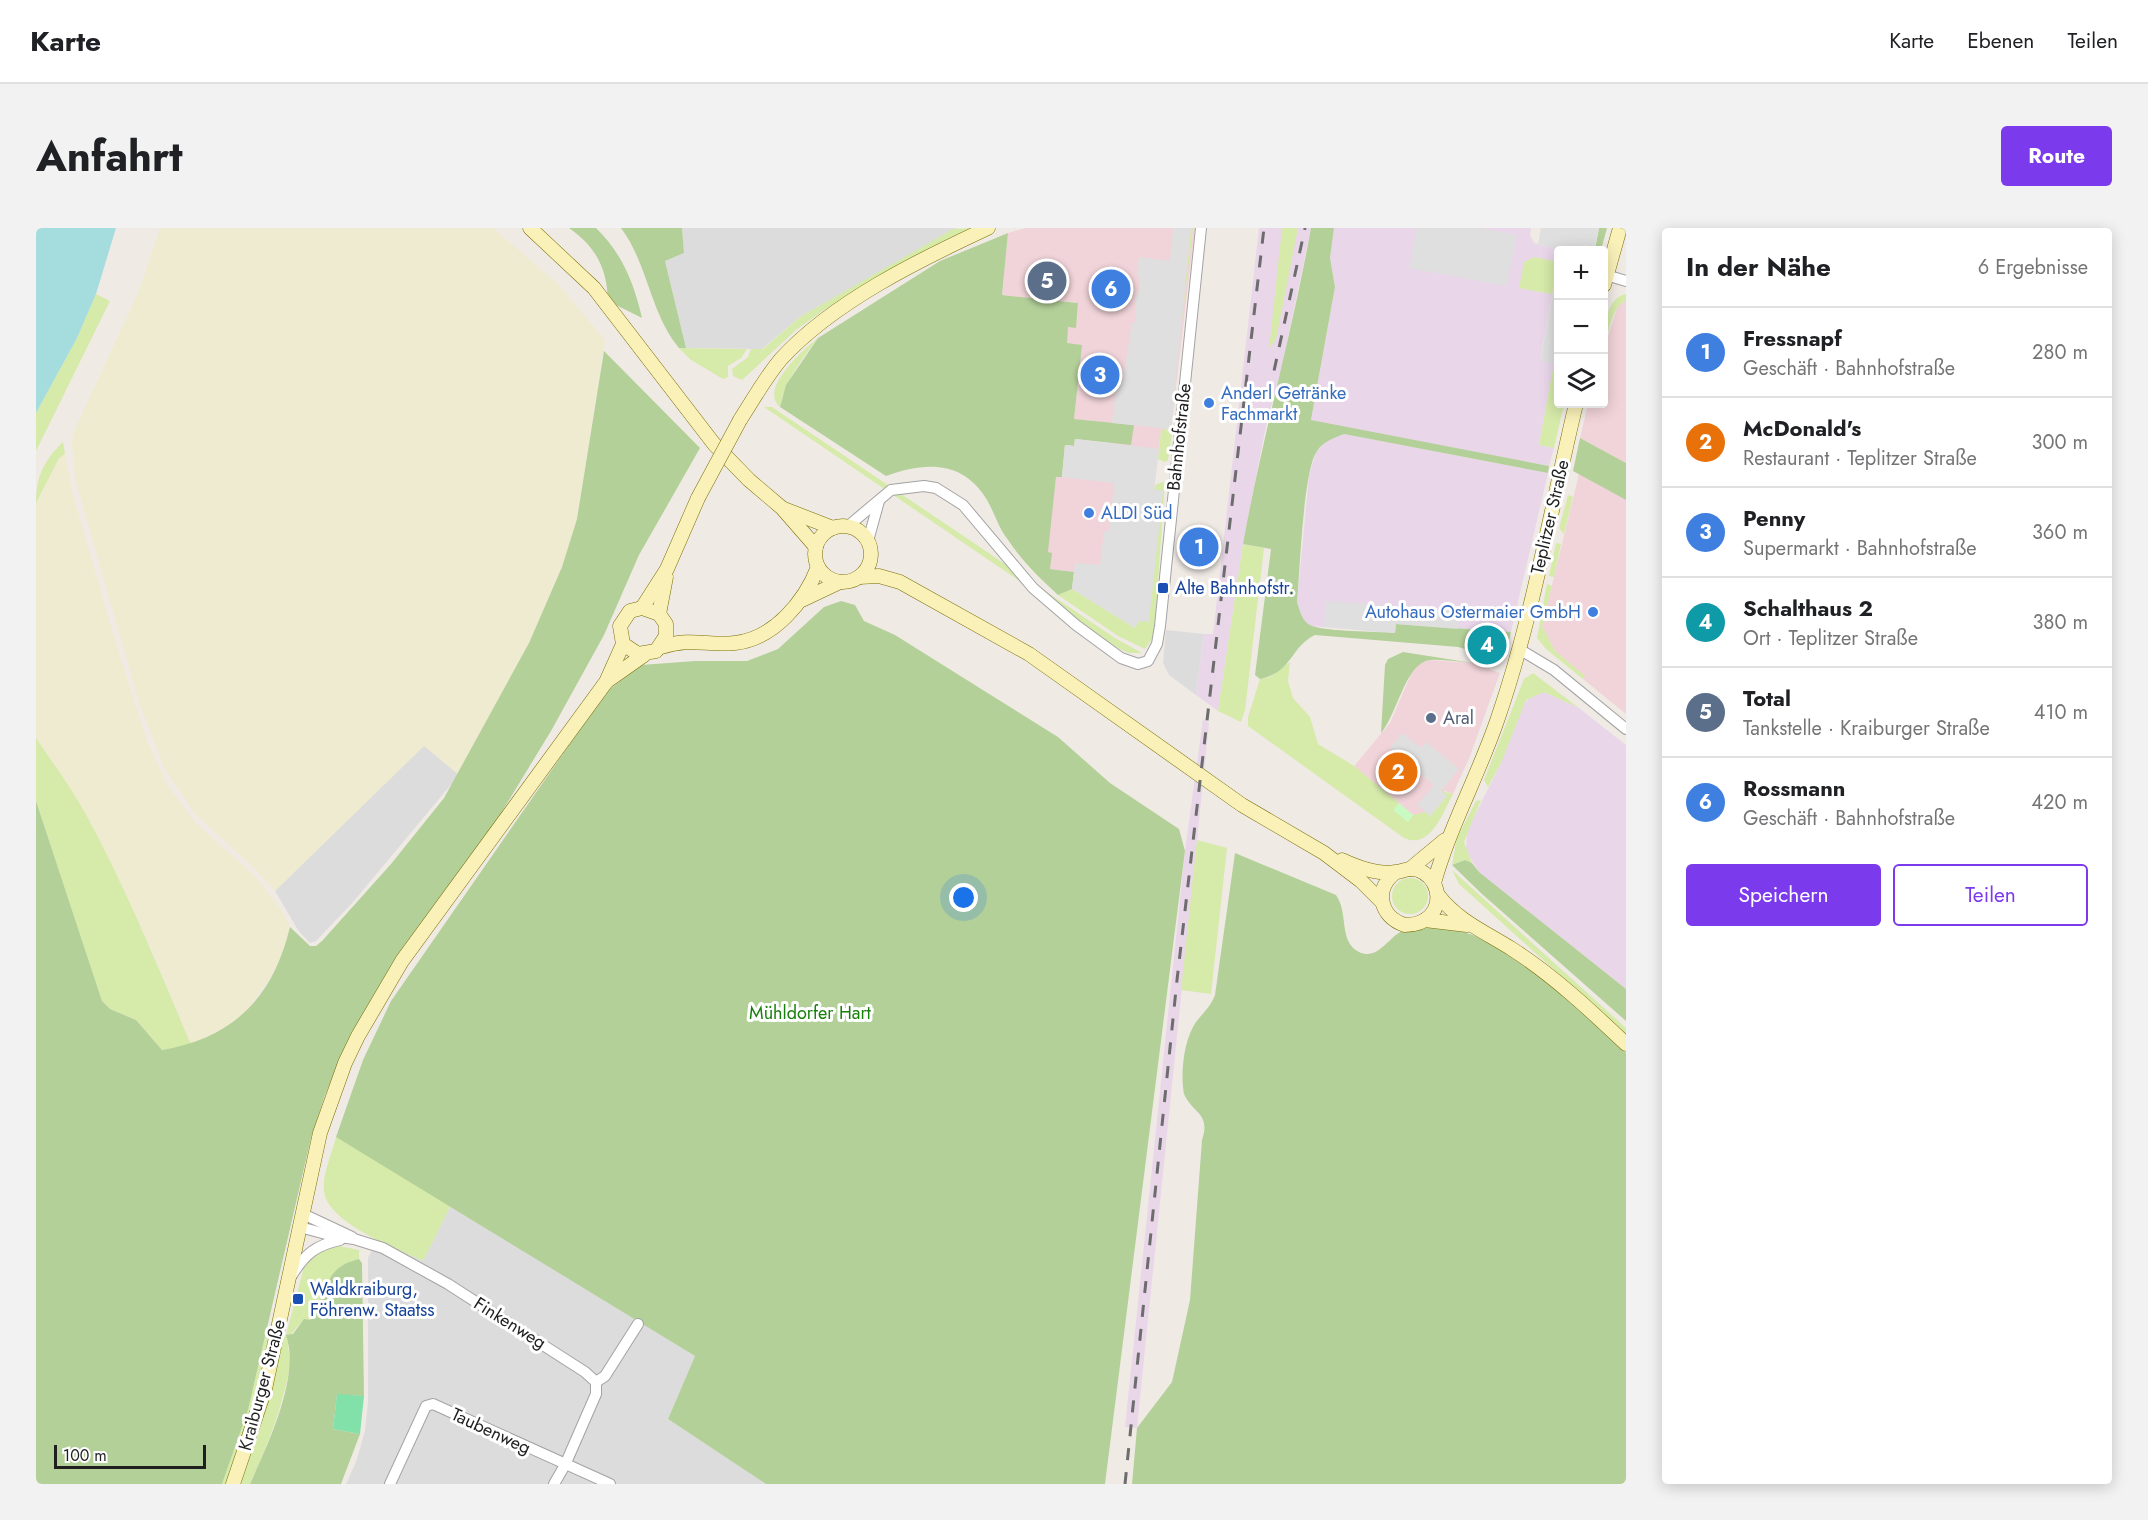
<!DOCTYPE html>
<html lang="de">
<head>
<meta charset="utf-8">
<style>
	:root { --surface:#fff; --page:#f2f2f2; --text:#202124; --muted:#757577; --line:#e0e0e0; --accent:#7c3aed }
	body { margin:0; font-family:Jost,sans-serif; background:var(--page); color:var(--text) }
	.controls { position:absolute; right:18px; top:18px; display:grid; overflow:hidden; border-radius:6px; box-shadow:0 3px 15px #0003 }
	.controls button { width:54px; height:54px; display:grid; place-items:center; padding:0; border:0; border-bottom:2px solid var(--line); background:var(--surface); color:var(--text); font:30px sans-serif }
	.scale { position:absolute; left:18px; bottom:15px; width:152px; box-sizing:border-box; padding-left:6px; border:3px solid #1f1f1f; border-top:0; font-size:16px; line-height:21px; white-space:nowrap; color:#1f1f1f; -webkit-text-stroke:4px #fff; paint-order:stroke }
	.you { position:absolute; left:928px; top:670px; width:21px; height:21px; margin:-15px; border:4px solid #fff; border-radius:50%; background:#1a73e8; box-shadow:0 0 0 9px #1a73e833 }
	.badge { display:grid; place-items:center; width:39px; height:39px; border-radius:50%; background:var(--accent); color:#fff; font-size:20px; font-weight:700 }
	.pin { position:absolute; translate:-50% -50%; border:3px solid #fff; box-shadow:0 2px 6px #0006 }
	.list { margin:0; padding:0; list-style:none }
	h2 { display:flex; justify-content:space-between; align-items:center; height:78px; margin:0; padding:0 24px; font-size:26px }
	h2 small { font-size:20px; font-weight:400; color:var(--muted) }
	.list li { display:grid; grid-template-columns:39px 1fr auto; gap:18px; align-items:center; box-sizing:border-box; height:90px; padding:0 24px; border-top:2px solid var(--line) }
	.list b { display:block; font-size:22px; white-space:nowrap }
	.list p { margin:0; font-size:20px; white-space:nowrap; color:var(--muted) }
	.list em { font-size:20px; font-style:normal; color:var(--muted) }
	.actions { display:flex; gap:12px; padding:18px 24px }
	.actions a { flex:1; padding:14px 0; border:2px solid var(--accent); border-radius:6px; text-align:center; font-size:21px; color:var(--accent) }
	.actions .main { background:var(--accent); color:#fff }
	.icon { flex:none; width:33px; height:33px; fill:none; stroke:currentColor; stroke-width:2; stroke-linecap:round; stroke-linejoin:round }
	.map { position:relative; flex:none; width:1590px; height:1256px; overflow:hidden; border-radius:6px }
	header { display:flex; align-items:center; gap:36px; box-sizing:border-box; height:84px; padding:0 30px; background:var(--surface); border-bottom:2px solid var(--line) }
	header strong { font-size:28px }
	nav { display:flex; gap:33px; margin-inline-start:auto; font-size:21px }
	.intro { display:flex; align-items:center; justify-content:space-between; box-sizing:border-box; height:144px; padding:0 36px }
	h1 { margin:0; font-size:42px }
	.button { padding:15px 27px; border-radius:6px; background:var(--accent); color:#fff; font-size:21px; font-weight:700 }
	main { display:flex; gap:36px; padding:0 36px }
	aside { flex:1; background:var(--surface); border-radius:6px; box-shadow:0 3px 15px #0003 }
	.map>svg:first-child { display:block }
</style>
</head>
<body>
<header>
<strong>Karte</strong>
<nav><a>Karte</a><a>Ebenen</a><a>Teilen</a></nav>
</header>
<div class="intro"><h1>Anfahrt</h1><a class="button">Route</a></div>
<main>
<div class="map">
<svg width="1590" height="1256" viewBox="0 0 1590 1256">
	<rect width="100%" height="100%" fill="#f0eae5"/>
	<!-- residential -->
	<g fill="#dddcdc">
		<path d="M646,0H922L764,89L726,121L650,120L629,33L648,25Z"/>
		<path d="M1130,402L1168,406L1160,467L1133,447L1127,435Z"/>
		<path d="M388,517L423,547L317,674L280,713L274,715L262,702L239,663Z"/>
		<path d="M415,977L659,1128L632,1191L730,1256H310L320,1234L329,1203L332,1174V1030L342,1011L387,1033Z"/>
	</g>
	<!-- commercial -->
	<g fill="#f1d4d9">
		<path d="M989,0H1159L1135,201L1125,203L1123,221L1118,261L1113,394L1036,361L1038,344L1014,341L1011,324L1020,249H1025L1098,198L1038,191L1045,117L1030,116L1032,99H1040L1042,75L966,67L972,5Z"/>
		<path d="M1589,73H1590V235L1544,210L1552,176H1568V121L1582,77Z"/>
		<path d="M1543,246L1590,272V486L1547,451L1549,448L1519,423L1506,398Z"/>
		<path d="M1394,432L1437,435L1464,445L1434,528L1417,566L1409,563L1394,588L1377,587L1318,538L1354,495L1376,444L1383,435Z"/>
	</g>
	<!-- industrial -->
	<g fill="#e9d7e9">
		<path d="M1223,0H1275L1245,143L1231,193L1207,316L1182,483L1160,467L1168,406H1177Z"/>
		<path d="M1298,0H1495L1494,7L1498,15L1533,22H1522V34L1498,29L1484,60L1516,66L1504,132L1518,135L1503,217L1518,220L1513,238L1275,193L1299,59L1294,30Z"/>
		<path d="M1308,206L1512,245L1475,404L1422,401L1359,405L1288,399L1274,398L1265,388L1261,374L1273,247L1280,224L1292,212Z"/>
		<path d="M1508,464L1543,480L1590,517V761L1443,644L1430,623L1431,603L1465,535L1486,477L1498,466Z"/>
		<path d="M1167,491L1173,495L1101,1200L1089,1199L1149,623Z"/>
	</g>
	<!-- farmland -->
	<g fill="#efebd0">
		<path d="M124,0H457L522,56L569,112L541,291L526,339L493,415L423,547L388,518L239,663L220,642L159,586L129,542L103,475L39,251L36,213L39,201L103,63Z"/>
		<path d="M29,226L36,263L79,412L111,512L132,558L160,595L221,650L248,686L254,699L248,724L236,747L207,788L189,802L155,817L114,718L70,626L47,581L0,510V275L23,230Z"/>
	</g>
	<!-- grass -->
	<g fill="#d6eaaa">
		<path d="M939,0L788,82L760,102L706,152L697,148L696,141L712,129L715,121H727L764,89L917,1Z"/>
		<path d="M1155,0H1157L1144,109Z"/>
		<path d="M1246,0H1262L1240,111L1233,121Z"/>
		<path d="M1498,29L1522,34V53H1519L1516,66L1483,60L1488,34Z"/>
		<path d="M60,66L74,73L0,223V185L41,110Z"/>
		<path d="M1590,66V73C1577,76 1571,108 1568,121C1567,103 1569,70 1590,66Z"/>
		<path d="M782,110C766,131 749,153 744,179C722,161 768,121 782,110Z"/>
		<path d="M643,120L711,121L705,130L692,138V149L687,151L655,132Z"/>
		<path d="M1518,135L1522,136V176H1528L1518,220L1503,217Z"/>
		<path d="M728,179H736L1079,410L1106,425H1092L1082,420Z"/>
		<path d="M1128,200L1136,206L1132,232L1129,234L1122,231L1125,203Z"/>
		<path d="M27,214L29,226L23,230L0,275C0,249 8,232 27,214Z"/>
		<path d="M1127,254L1129,255L1119,396L1116,411L1109,421L1082,408L1022,367L1036,361L1099,400L1103,393L1127,263L1118,262L1119,257Z"/>
		<path d="M1532,267L1537,269L1528,306L1523,300Z"/>
		<path d="M1520,315L1525,316L1518,349L1513,348Z"/>
		<path d="M1207,316L1228,320L1209,482L1205,494L1182,483Z"/>
		<path d="M1511,356L1516,358L1506,398L1519,423L1549,448L1547,451L1510,421L1501,410Z"/>
		<path d="M1254,434L1252,453L1257,470L1274,489L1282,516L1318,538L1363,575L1358,582L1372,594L1377,587L1389,584L1394,588L1411,568L1405,563L1417,566C1407,584 1395,622 1368,610L1212,498V489L1224,451L1234,449Z"/>
		<path d="M1497,445L1543,480L1508,464L1490,472L1465,535L1452,559L1448,552L1488,451Z"/>
		<path d="M0,510C16,534 34,558 48,583C89,658 122,738 155,817L126,822L100,792L74,781L66,773L0,573Z"/>
		<path d="M1445,572L1428,614L1436,635L1429,632L1416,637L1421,610L1440,573Z"/>
		<path d="M1161,612L1191,620L1175,766L1145,762Z"/>
		<path d="M1416,642L1590,800V807L1423,656Z"/>
		<circle cx="1374" cy="668" r="18"/>
		<path d="M300,909L415,977L387,1033C362,1021 291,995 288,963C286,946 296,926 300,909Z"/>
		<path d="M303,1018L323,1022V1031C287,1039 292,1068 274,1092H268C262,1097 254,1106 253,1114C251,1122 255,1130 254,1137C247,1179 231,1218 214,1256H186L212,1182L230,1105L250,1107L269,1035L285,1021Z"/>
	</g>
	<!-- forest -->
	<g fill="#b4d099">
		<path d="M533,0H560C586,25 598,55 606,90L572,73C571,40 560,19 533,0Z"/>
		<path d="M585,0H646L648,25L629,33L650,120H643C614,85 612,36 585,0Z"/>
		<path d="M1275,0H1298L1294,30L1299,59L1275,192L1513,238L1512,245L1308,206C1298,210 1288,213 1281,223C1267,243 1264,344 1261,374C1264,383 1266,394 1276,398C1295,404 1337,403 1359,405L1360,396L1475,404L1473,412L1437,411L1436,423L1422,419L1279,407C1254,419 1257,444 1224,451L1219,447L1235,321L1207,316C1226,210 1256,106 1275,0Z"/>
		<path d="M1563,0H1571L1565,22H1559Z"/>
		<path d="M972,5L966,67L1042,75L1040,100L1032,99L1031,115L1046,117L1038,191L1098,197L1095,217L1039,211L1038,218L1029,217L1026,249H1020L1012,324L1016,325L1014,341L1038,344L1036,361L1022,367C1002,349 985,332 970,309C962,298 958,284 951,272C927,232 889,234 850,248L744,179L750,157L782,110L904,33Z"/>
		<path d="M568,123L664,220L603,327L568,407L515,503L459,595L306,827L289,867L275,910L212,1182L186,1256H0V573L66,773L74,781L100,792L126,822C197,810 237,770 254,699L274,718H280L286,713L355,636L408,570L493,415L526,339L541,291Z"/>
		<path d="M1544,210L1590,235V272L1537,243Z"/>
		<path d="M805,373L819,377L828,393L859,407L1022,509L1074,555L1143,601L1149,623L1069,1256H730L632,1191L659,1128L300,909L327,832L355,773L570,464L605,437L659,433H711L742,421L788,379Z"/>
		<path d="M1367,424L1437,435C1423,434 1407,431 1394,432C1369,435 1362,485 1345,505L1349,437L1352,431Z"/>
		<path d="M1199,625L1300,667C1313,685 1302,713 1323,724C1341,733 1352,710 1366,703C1371,700 1381,700 1388,699C1458,692 1542,780 1590,825V1256H1096L1101,1200L1136,1154L1154,1072L1166,912C1175,885 1157,886 1148,866C1144,845 1148,811 1160,794C1167,785 1175,778 1179,767Z"/>
		<path d="M1429,632L1436,635L1443,644L1590,761V793L1446,666L1416,637Z"/>
		<path d="M323,1031L326,1035L328,1168L301,1167L297,1201L324,1206L305,1256H214C231,1218 265,1148 250,1107L257,1106L268,1091L274,1092C294,1067 284,1040 323,1031Z"/>
	</g>
	<!-- park -->
	<path fill="#c8fac2" d="M1363,575L1377,587L1372,594L1357,582Z"/>
	<!-- pitch -->
	<path fill="#82e0a9" d="M301,1166L328,1168L324,1206L297,1201Z"/>
	<!-- parking -->
	<g fill="#dfdfdf">
		<path d="M1137,0H1155L1135,201L1076,195L1081,151H1087L1096,95H1099V67L1102,68L1104,51L1101,50L1103,29L1134,33Z"/>
		<path d="M1381,0H1443L1481,7L1471,58L1373,40Z"/>
		<path d="M1505,0H1563L1559,19L1547,17L1546,22H1533L1502,17Z"/>
		<path d="M1519,53L1522,54V136L1504,133Z"/>
		<path d="M1039,211L1123,221L1118,261L1127,263L1113,394L1103,393L1099,400L1036,361L1039,335L1064,337L1068,303L1073,304L1078,255L1026,249L1029,217L1038,218Z"/>
		<path d="M1290,373L1424,383L1422,401L1360,396L1359,405L1288,399Z"/>
		<path d="M1366,505L1385,520L1390,514L1423,541L1405,563L1411,568L1394,588L1381,577L1398,557L1354,520Z"/>
	</g>
	<!-- water -->
	<path fill="#a5dcde" d="M0,0H80L60,66L41,110L0,185Z"/>
	<g fill="none" stroke-linecap="round" stroke-linejoin="round">
		<defs>
			<g id="street">
				<path d="M1570,47L1590,53"/>
				<path d="M811,299L855,262L888,258L900,260L927,277L997,360L1040,397L1085,430L1102,436L1112,433L1121,416L1124,398L1165,0"/>
				<path d="M832,313L843,273"/>
				<path d="M1483,421L1518,442L1590,501"/>
				<path d="M267,986L316,1009"/>
				<path d="M264,999L297,1008L318,1011L347,1020L412,1056L549,1144L560,1154"/>
				<path d="M256,1047C269,1026 280,1017 304,1012"/>
				<path d="M560,1154L569,1148L602,1096"/>
				<path d="M354,1256L390,1178L397,1176L574,1256"/>
				<path d="M518,1256L529,1237L560,1166V1154"/>
			</g>
			<g id="secondary">
				<path d="M494,0L558,60L678,216L713,252L746,280L780,319"/>
				<path d="M1568,57L1584,0"/>
				<path d="M704,192C717,172 729,150 745,131C797,74 883,32 952,0"/>
				<path d="M748,281L797,300"/>
				<circle cx="807" cy="326" r="28"/>
				<path d="M823,349L843,348L864,354L993,426L1206,577L1288,625L1325,653L1346,674"/>
				<path d="M766,372L804,354"/>
				<path d="M606,380L631,341L662,270"/>
				<path d="M623,386L630,349"/>
				<path d="M625,419C657,409 670,418 699,415C738,411 769,373 782,339"/>
				<path d="M571,453L608,427"/>
				<path d="M1306,632C1321,639 1343,647 1360,644C1368,643 1373,639 1382,642C1401,649 1408,673 1394,688C1387,695 1379,697 1369,697C1343,689 1338,660 1360,644"/>
				<path d="M1374,641L1409,612"/>
				<path d="M1398,655C1414,598 1443,546 1462,490C1497,388 1515,280 1540,176"/>
				<path d="M1402,667C1422,693 1449,704 1476,721C1518,748 1554,782 1590,816"/>
				<path d="M1389,692L1431,697"/>
				<path d="M197,1256L229,1161L284,905L309,835L322,808L366,733L570,454L587,416L584,398L594,383L606,380L623,386L630,396V408L620,423L602,426L587,416"/>
			</g>
		</defs>
		<!-- street casing -->
		<use href="#street" stroke="#a3a3a3" stroke-width="12"/>
		<!-- secondary casing -->
		<use href="#secondary" stroke="#786e03" stroke-width="15"/>
		<!-- street -->
		<use href="#street" stroke="#fff" stroke-width="10"/>
		<!-- secondary -->
		<use href="#secondary" stroke="#faf1b9" stroke-width="14"/>
		<!-- rail -->
		<g stroke="#6d6d6d" stroke-width="3" stroke-dasharray="12 12" stroke-linecap="butt">
			<path d="M1233,166L1269,0"/>
			<path d="M1089,1256L1141,752L1228,0"/>
		</g>
		<defs>
			<path id="secondary-bridge" d="M662,270L704,192"/>
		</defs>
		<!-- secondary-bridge casing -->
		<use href="#secondary-bridge" stroke="#786e03" stroke-width="15" stroke-linecap="butt"/>
		<!-- secondary-bridge -->
		<use href="#secondary-bridge" stroke="#faf1b9" stroke-width="14"/>
	</g>
	<!-- markers -->
	<g fill="#3f7fe0" stroke="#fff" stroke-width="2">
		<circle cx="1173" cy="175" r="6"/>
		<circle cx="1053" cy="285" r="6"/>
		<circle cx="1557" cy="384" r="6"/>
	</g>
	<g fill="#1a4fb4" stroke="#fff" stroke-width="2">
		<rect x="1121" y="354" width="12" height="12" rx="3"/>
		<rect x="256" y="1065" width="12" height="12" rx="3"/>
	</g>
	<circle fill="#5c6f8a" stroke="#fff" stroke-width="2" cx="1395" cy="490" r="6"/>
	<g text-anchor="middle" dominant-baseline="central" stroke-width="6" stroke-linejoin="round" paint-order="stroke">
		<!-- shop labels -->
		<g font-size="18" fill="#366cbe" stroke="#fff" text-anchor="start">
			<text x="1185" y="165">Anderl Getränke<tspan x="1185" dy="21">Fachmarkt</tspan></text>
			<text x="1065" y="285">ALDI Süd</text>
			<text x="1545" y="384" text-anchor="end">Autohaus Ostermaier GmbH</text>
		</g>
		<!-- street labels -->
		<g font-size="18" fill="#1f1f1f" stroke="#fff">
			<text transform="translate(1143 209) rotate(-84)">Bahnhofstraße</text>
			<text transform="translate(1514 289) rotate(-77)">Teplitzer Straße</text>
			<text transform="translate(474 1095) rotate(32)">Finkenweg</text>
			<text transform="translate(226 1157) rotate(-75)">Kraiburger Straße</text>
			<text transform="translate(455 1203) rotate(25)">Taubenweg</text>
		</g>
		<!-- transit labels -->
		<g font-size="18" fill="#164399" stroke="#fff" text-anchor="start">
			<text x="1139" y="360">Alte Bahnhofstr.</text>
			<text x="274" y="1061">Waldkraiburg,<tspan x="274" dy="21">Föhrenw. Staatss</tspan></text>
		</g>
		<!-- service labels -->
		<g font-size="18" fill="#4e5e75" stroke="#fff" text-anchor="start">
			<text x="1407" y="490">Aral</text>
		</g>
		<!-- park labels -->
		<g font-size="18" fill="#17800a" stroke="#fff">
			<text x="774" y="785">Mühldorfer Hart</text>
		</g>
	</g>
</svg>
<div class="controls">
<button>+</button>
<button>−</button>
<button><svg class="icon" aria-label="layers" viewBox="0 0 24 24"><path d="M12 4l9 5-9 5-9-5zM3 14l9 5 9-5"/></svg></button>
</div>
<div class="scale">100 m</div>
<div class="you"></div>
<div class="pin badge" style="left:1163px;top:319px;background:#3f7fe0">1</div>
<div class="pin badge" style="left:1362px;top:544px;background:#e8710a">2</div>
<div class="pin badge" style="left:1064px;top:147px;background:#3f7fe0">3</div>
<div class="pin badge" style="left:1451px;top:417px;background:#0f9aa8">4</div>
<div class="pin badge" style="left:1011px;top:53px;background:#5c6f8a">5</div>
<div class="pin badge" style="left:1075px;top:61px;background:#3f7fe0">6</div>
</div>
<aside>
<h2>In der Nähe<small>6 Ergebnisse</small></h2>
<ul class="list">
<li><span class="badge" style="background:#3f7fe0">1</span><div><b>Fressnapf</b><p>Geschäft · Bahnhofstraße</p></div><em>280 m</em></li>
<li><span class="badge" style="background:#e8710a">2</span><div><b>McDonald's</b><p>Restaurant · Teplitzer Straße</p></div><em>300 m</em></li>
<li><span class="badge" style="background:#3f7fe0">3</span><div><b>Penny</b><p>Supermarkt · Bahnhofstraße</p></div><em>360 m</em></li>
<li><span class="badge" style="background:#0f9aa8">4</span><div><b>Schalthaus 2</b><p>Ort · Teplitzer Straße</p></div><em>380 m</em></li>
<li><span class="badge" style="background:#5c6f8a">5</span><div><b>Total</b><p>Tankstelle · Kraiburger Straße</p></div><em>410 m</em></li>
<li><span class="badge" style="background:#3f7fe0">6</span><div><b>Rossmann</b><p>Geschäft · Bahnhofstraße</p></div><em>420 m</em></li>
</ul>
<div class="actions"><a class="main">Speichern</a><a>Teilen</a></div>
</aside>
</main>
</body>
</html>
